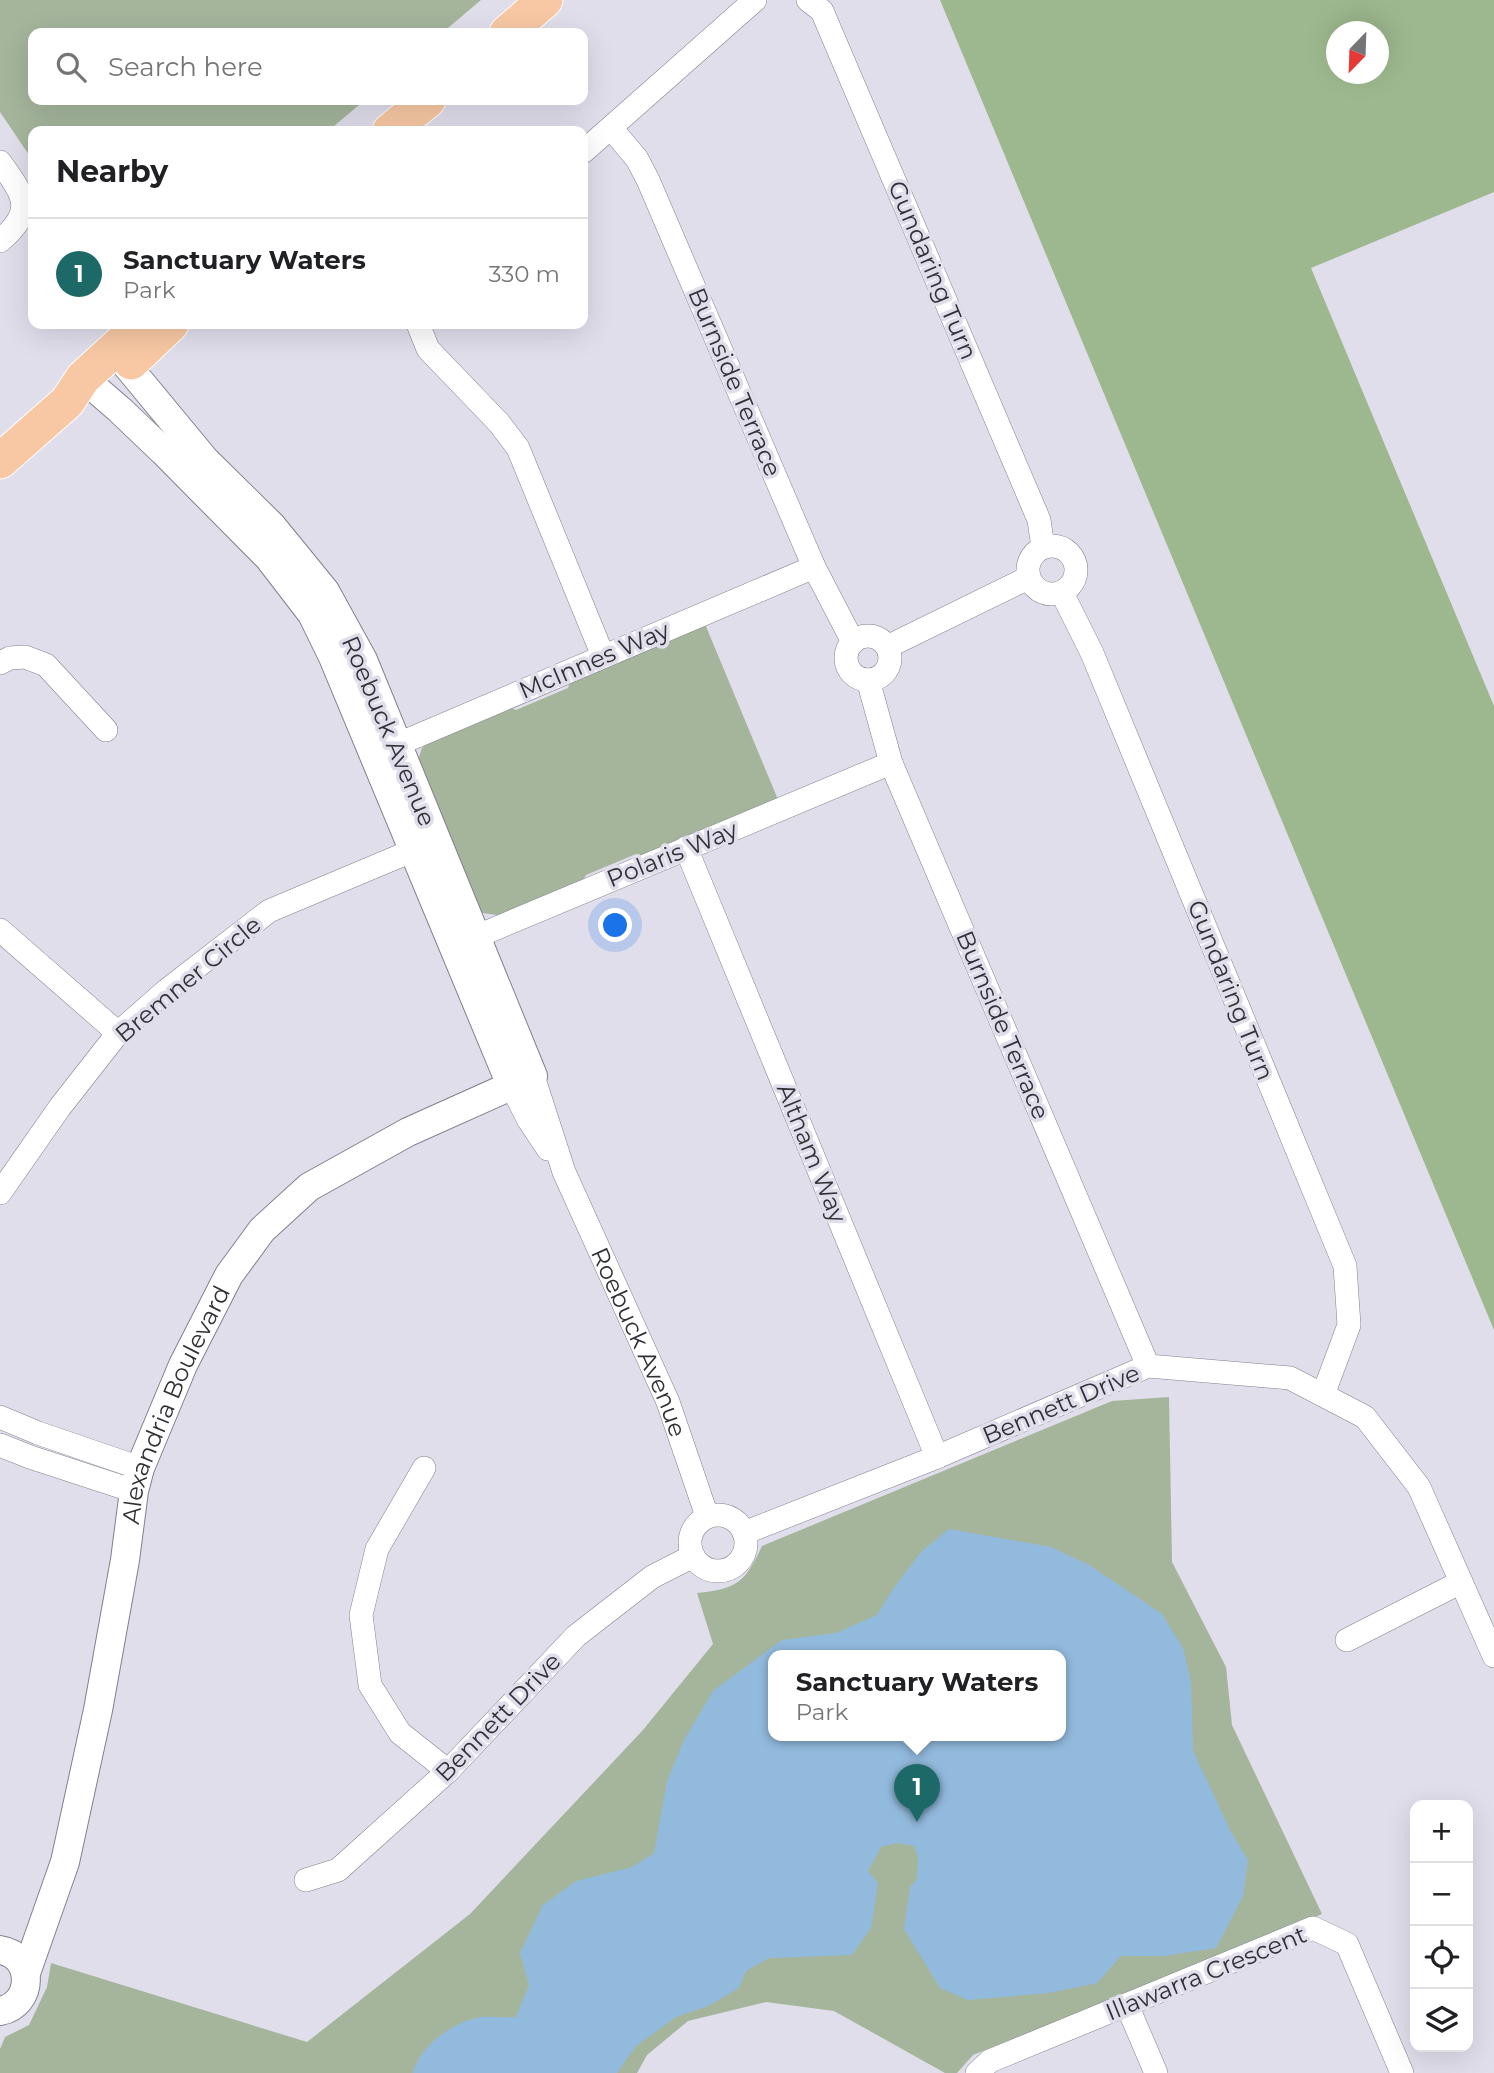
<!DOCTYPE html>
<html lang="en">
<head>
<meta charset="utf-8">
<style>
	:root { --surface:#fff; --page:#f6f6f6; --text:#202124; --muted:#757577; --line:#e0e0e0; --accent:#1c6968 }
	body { margin:0; font-family:Montserrat,sans-serif; background:var(--page); color:var(--text) }
	.controls { position:absolute; right:21px; bottom:21px; display:grid; overflow:hidden; border-radius:14px; box-shadow:0 7px 28px #0002 }
	.controls button { width:63px; height:63px; display:grid; place-items:center; padding:0; border:0; border-bottom:2px solid var(--line); background:var(--surface); color:var(--text); font:35px sans-serif }
	.compass { position:absolute; left:1326px; top:21px; width:63px; height:63px; border-radius:50%; background:var(--surface); box-shadow:0 7px 28px #0002; rotate:203deg }
	.you { position:absolute; left:616px; top:926px; width:24px; height:24px; margin:-18px; border:5px solid #fff; border-radius:50%; background:#1a73e8; box-shadow:0 0 0 10px #1a73e833 }
	.badge { display:grid; place-items:center; width:46px; height:46px; border-radius:50%; background:var(--accent); color:#fff; font-size:23px; font-weight:700 }
	.pin { position:absolute; translate:-50% -58px; filter:drop-shadow(0 2px 4px #0008) }
	.pin::after { content:''; position:absolute; top:37px; width:24px; height:21px; background:inherit; clip-path:polygon(0 0,100% 0,50% 100%) }
	.popup { position:absolute; left:768px; top:1650px; width:298px; height:91px; box-sizing:border-box; display:grid; place-content:center; border-radius:14px; background:var(--surface); filter:drop-shadow(0 2px 5px #0005); font-size:23px; white-space:nowrap; color:var(--muted) }
	.popup b { font-size:26px; color:var(--text) }
	.popup::after { content:''; position:absolute; left:50%; top:100%; margin-left:-14px; border:14px solid transparent; border-top-color:var(--surface) }
	.list { margin:0; padding:0; list-style:none }
	h2 { display:flex; justify-content:space-between; align-items:center; height:91px; margin:0; padding:0 28px; font-size:30px }
	h2 small { font-size:23px; font-weight:400; color:var(--muted) }
	.list li { display:grid; grid-template-columns:46px 1fr auto; gap:21px; align-items:center; box-sizing:border-box; height:112px; padding:0 28px; border-top:2px solid var(--line) }
	.list b { display:block; font-size:26px; white-space:nowrap }
	.list p { margin:0; font-size:23px; white-space:nowrap; color:var(--muted) }
	.list em { font-size:23px; font-style:normal; color:var(--muted) }
	.icon { flex:none; width:38px; height:38px; fill:none; stroke:currentColor; stroke-width:2; stroke-linecap:round; stroke-linejoin:round }
	.map { position:relative; flex:none; width:1494px; height:2073px; overflow:hidden }
	.search { position:absolute; background:var(--surface); box-shadow:0 7px 28px #0002; left:28px; top:28px; width:560px; height:77px; display:flex; align-items:center; gap:18px; box-sizing:border-box; padding:0 24px; border-radius:14px; color:var(--muted); font-size:26px }
	.panel { position:absolute; background:var(--surface); box-shadow:0 7px 28px #0002; left:28px; top:126px; width:560px; height:203px; border-radius:14px }
	.map>svg:first-child { display:block }
</style>
</head>
<body>
<div class="map">
<svg width="1494" height="2073" viewBox="0 0 1494 2073">
	<rect width="100%" height="100%" fill="#e0deeb"/>
	<!-- green -->
	<g fill="#a4b59c" fill-rule="evenodd">
		<path d="M0,0H481L442,33H33V100H365L328,131H33V161L0,112Z"/>
		<path d="M705,624L779,802L644,858L636,854L586,875L580,885L503,916L483,913L471,902L417,763L422,748L432,738L509,707L516,710L568,688L570,682Z"/>
		<path d="M1169,1397L1172,1562L1226,1667L1232,1725L1322,1914L973,2055L957,2073H945L834,2011L766,2002L688,2021L647,2055L637,2073H0V2049L5,2037L29,2025L47,1987L51,1963L307,2042L470,1914L643,1730L713,1644L697,1593C738,1589 745,1582 762,1546L1112,1401ZM774,1656H1060V1736H774Z"/>
	</g>
	<!-- forest -->
	<path fill="#9db88e" fill-rule="evenodd" d="M940,0H1494V192L1311,268L1494,706V1330ZM1336,32H1378V74H1336Z"/>
	<!-- water -->
	<path fill="#92badd" fill-rule="evenodd" d="M949,1529L1051,1547L1089,1565L1162,1614L1183,1648L1191,1682L1193,1751L1230,1830L1248,1860L1243,1896L1216,1948L1164,1956H1121L1097,1983L1049,1993L968,2000L940,1988L904,1929L910,1887L917,1879L918,1857L914,1846L897,1843L881,1847L868,1871L878,1883L871,1928L852,1955L769,1958L746,1971L739,1988L708,2006L676,2017L636,2046L617,2073H413C420,2045 454,2021 482,2017C493,2016 505,2018 516,2017L529,1985L520,1953L543,1905L576,1881L632,1867L654,1853L667,1781L684,1740L713,1691L782,1640L836,1633L877,1615L893,1589L921,1552ZM774,1656H1060V1736H774Z"/>
	<g fill="none" stroke-linecap="round" stroke-linejoin="round">
		<defs>
			<g id="minor">
				<path d="M808,0L822,11L1039,520L1043,547"/>
				<path d="M611,128L637,159L648,180L814,567L853,642"/>
				<path d="M583,152L755,0"/>
				<path d="M0,162C24,196 36,210 0,241"/>
				<path d="M418,324L428,349L499,423L518,448L603,656"/>
				<circle cx="1052" cy="570" r="24"/>
				<path d="M1062,593L1092,653L1345,1266L1349,1325L1323,1395"/>
				<circle cx="868" cy="658" r="22"/>
				<path d="M887,647L1028,578"/>
				<path d="M0,663L10,658L25,657L46,665L106,730"/>
				<path d="M868,680L891,763L1148,1366"/>
				<path d="M382,751L814,567"/>
				<path d="M686,848L937,1457"/>
				<path d="M0,930L118,1033"/>
				<path d="M461,943L891,763"/>
				<path id="s1" d="M533,1076L564,1172L668,1402L707,1516"/>
				<path d="M511,1085L528,1119L548,1149"/>
				<path d="M0,1193L60,1107L118,1033L167,990L269,911L414,850L426,842"/>
				<path d="M0,1417L38,1433L140,1468"/>
				<path d="M0,1445L30,1457L134,1491"/>
				<path d="M424,1468L377,1549L361,1615L370,1685L400,1733L448,1771"/>
				<circle cx="718" cy="1543" r="28"/>
				<path d="M744,1533L937,1457L1148,1366L1290,1378L1365,1417L1419,1487L1494,1656"/>
				<path d="M1347,1640L1461,1582"/>
				<path d="M306,1880L338,1870L448,1771L576,1636L652,1577L693,1556"/>
				<path d="M1127,2005L1156,2073"/>
				<path d="M977,2073L990,2061L1313,1928L1347,1944L1402,2073"/>
			</g>
			<g id="tertiary">
				<path d="M83,378L120,410L164,452L269,558L312,614L333,657L511,1085"/>
				<path d="M0,1950C35,1955 34,2005 0,2011"/>
				<path id="s2" d="M26,1973L65,1862L98,1710L125,1560L134,1491L140,1468L183,1365L229,1275L262,1230L309,1187L408,1132L533,1076L363,660L325,591L272,526L205,460L114,350"/>
			</g>
			<g id="primary">
				<path d="M507,33L545,0"/>
				<path d="M390,131L428,100"/>
				<path d="M131,362L171,324"/>
				<path d="M0,461L67,402L83,378L142,324"/>
			</g>
		</defs>
		<!-- minor casing -->
		<use href="#minor" stroke="#83808d" stroke-width="24"/>
		<!-- tertiary casing -->
		<use href="#tertiary" stroke="#83808d" stroke-width="30"/>
		<!-- primary casing -->
		<use href="#primary" stroke="#fff" stroke-width="37"/>
		<!-- minor -->
		<use href="#minor" stroke="#fff" stroke-width="23"/>
		<!-- tertiary -->
		<use href="#tertiary" stroke="#fff" stroke-width="28"/>
		<!-- primary -->
		<use href="#primary" stroke="#f8c8a4" stroke-width="35"/>
	</g>
	<g text-anchor="middle" dominant-baseline="central" stroke-width="7" stroke-linejoin="round" paint-order="stroke">
		<!-- street labels -->
		<g font-size="24" fill="#313035" stroke="#e0deeb">
			<text transform="translate(933 270) rotate(67)">Gundaring Turn</text>
			<text transform="translate(735 382) rotate(67)">Burnside Terrace</text>
			<text transform="translate(594 660) rotate(-23)">McInnes Way</text>
			<text transform="translate(389 731) rotate(67)">Roebuck Avenue</text>
			<text transform="translate(672 854) rotate(-22)">Polaris Way</text>
			<text transform="translate(188 979) rotate(-40)">Bremner Circle</text>
			<text transform="translate(1231 990) rotate(68)">Gundaring Turn</text>
			<text transform="translate(1003 1025) rotate(67)">Burnside Terrace</text>
			<text transform="translate(812 1153) rotate(68)">Altham Way</text>
			<text stroke="none"><textPath href="#s1" startOffset="287">Roebuck Avenue</textPath></text>
			<text transform="translate(1061 1404) rotate(-23)">Bennett Drive</text>
			<text stroke="none"><textPath href="#s2" startOffset="590">Alexandria Boulevard</textPath></text>
			<text transform="translate(498 1717) rotate(-46)">Bennett Drive</text>
			<text transform="translate(1206 1973) rotate(-22)">Illawarra Crescent</text>
		</g>
	</g>
</svg>
<div class="controls">
<button>+</button>
<button>−</button>
<button><svg class="icon" aria-label="locate" viewBox="0 0 24 24"><circle cx="12" cy="12" r="6"/><path d="M12 2v4M12 18v4M2 12h4M18 12h4"/></svg></button>
<button><svg class="icon" aria-label="layers" viewBox="0 0 24 24"><path d="M12 4l9 5-9 5-9-5zM3 14l9 5 9-5"/></svg></button>
</div>
<svg class="compass" viewBox="-18 -18 36 36"><path d="M0-13l5 13h-10z" fill="#e53935"/><path d="M0 13l5-13h-10z" fill="#757577"/></svg>
<div class="you"></div>
<div class="pin badge" style="left:917px;top:1822px">1</div>
<div class="popup"><b>Sanctuary Waters</b>Park</div>
<div class="search"><svg class="icon" aria-label="search" viewBox="0 0 24 24"><circle cx="10" cy="10" r="6"/><path d="M15 15l6 6"/></svg>Search here</div>
<section class="panel">
<h2>Nearby<small></small></h2>
<ul class="list">
<li><span class="badge">1</span><div><b>Sanctuary Waters</b><p>Park</p></div><em>330 m</em></li>
</ul>
</section>
</div>
</body>
</html>
